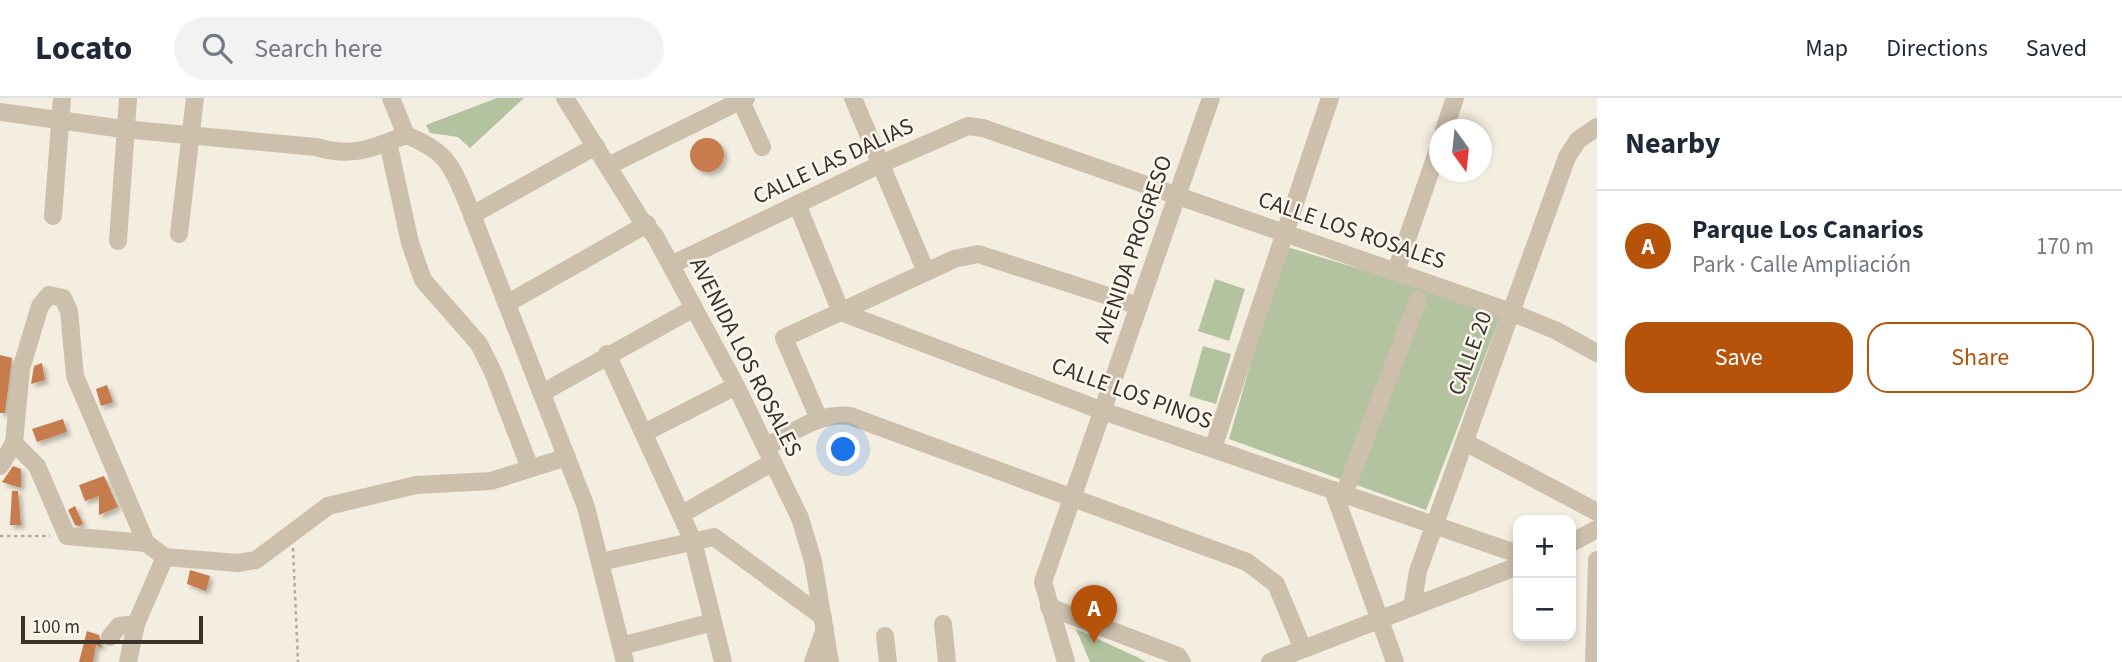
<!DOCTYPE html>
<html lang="en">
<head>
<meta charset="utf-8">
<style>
	:root { --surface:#fff; --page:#f2f2f3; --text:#1f2937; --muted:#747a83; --line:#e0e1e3; --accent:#b45309 }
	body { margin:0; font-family:"Source Sans 3",sans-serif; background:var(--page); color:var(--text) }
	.controls { position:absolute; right:21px; bottom:21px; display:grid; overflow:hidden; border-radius:14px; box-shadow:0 4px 10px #0003 }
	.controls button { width:63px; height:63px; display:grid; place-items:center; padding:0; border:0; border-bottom:2px solid var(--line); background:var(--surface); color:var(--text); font:35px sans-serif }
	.compass { position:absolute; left:1429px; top:21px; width:63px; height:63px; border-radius:50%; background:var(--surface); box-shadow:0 4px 10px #0003; rotate:165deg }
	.scale { position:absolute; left:21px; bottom:18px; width:182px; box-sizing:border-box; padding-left:7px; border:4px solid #3b322b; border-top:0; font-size:19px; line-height:24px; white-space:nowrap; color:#3b322b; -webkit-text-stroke:5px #fbf7ee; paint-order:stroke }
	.you { position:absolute; left:844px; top:352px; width:24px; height:24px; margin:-18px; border:5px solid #fff; border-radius:50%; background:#1a73e8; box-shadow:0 0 0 10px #1a73e833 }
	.badge { display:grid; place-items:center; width:46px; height:46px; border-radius:50%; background:var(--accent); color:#fff; font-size:23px; font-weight:700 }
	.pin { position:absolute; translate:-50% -58px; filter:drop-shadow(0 2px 4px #0008) }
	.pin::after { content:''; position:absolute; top:37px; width:24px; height:21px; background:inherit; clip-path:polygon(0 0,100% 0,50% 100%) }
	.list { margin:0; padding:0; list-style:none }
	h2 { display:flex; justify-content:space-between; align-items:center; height:91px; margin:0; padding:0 28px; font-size:30px }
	h2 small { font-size:23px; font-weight:400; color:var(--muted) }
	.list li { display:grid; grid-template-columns:46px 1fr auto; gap:21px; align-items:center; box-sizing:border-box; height:112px; padding:0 28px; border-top:2px solid var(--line) }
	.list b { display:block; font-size:26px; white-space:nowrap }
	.list p { margin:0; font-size:23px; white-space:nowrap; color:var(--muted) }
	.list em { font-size:23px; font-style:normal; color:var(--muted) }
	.actions { display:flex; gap:14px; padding:21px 28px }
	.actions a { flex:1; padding:16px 0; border:2px solid var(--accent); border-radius:21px; text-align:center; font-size:24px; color:var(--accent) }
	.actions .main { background:var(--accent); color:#fff }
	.icon { flex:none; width:38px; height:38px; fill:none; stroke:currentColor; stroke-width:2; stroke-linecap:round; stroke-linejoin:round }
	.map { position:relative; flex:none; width:1597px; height:564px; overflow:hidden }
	header { display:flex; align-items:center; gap:42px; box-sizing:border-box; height:98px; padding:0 35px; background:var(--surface); border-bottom:2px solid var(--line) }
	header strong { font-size:33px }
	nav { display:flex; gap:38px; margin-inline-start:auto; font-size:24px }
	.search { width:490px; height:63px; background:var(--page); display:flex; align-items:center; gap:18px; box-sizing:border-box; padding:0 24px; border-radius:38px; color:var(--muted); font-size:26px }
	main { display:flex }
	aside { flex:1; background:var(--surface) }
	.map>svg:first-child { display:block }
</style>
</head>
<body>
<header>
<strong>Locato</strong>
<div class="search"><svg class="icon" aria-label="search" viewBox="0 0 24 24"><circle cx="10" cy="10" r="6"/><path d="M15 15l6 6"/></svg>Search here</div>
<nav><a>Map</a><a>Directions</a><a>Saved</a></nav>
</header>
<main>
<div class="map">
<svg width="1597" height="564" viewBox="0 0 1597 564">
	<defs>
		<filter id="shadow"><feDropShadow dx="3.5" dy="3.5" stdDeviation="2" flood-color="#0004"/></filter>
	</defs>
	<rect width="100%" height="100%" fill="#f4eee1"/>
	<!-- green -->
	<g fill="#b3c3a0">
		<path d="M497,0H524L470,50L458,39L430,35L426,27Z"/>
		<path d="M1284,148L1502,214L1426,412L1229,341Z"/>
		<path d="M1215,181L1245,191L1229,243L1198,233Z"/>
		<path d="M1203,248L1231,256L1216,306L1189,298Z"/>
		<path d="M1076,531L1137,559L1146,564H1090Z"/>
	</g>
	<!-- building -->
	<g fill="#c67b4d" filter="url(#shadow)">
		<circle cx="707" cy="57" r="17"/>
		<path d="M0,257L12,260L5,315H0Z"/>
		<path d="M42,265L45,282L31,286L34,268Z"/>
		<path d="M107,287L113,304L101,308L96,291Z"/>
		<path d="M63,321L67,334L37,344L32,331Z"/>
		<path d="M13,368L21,371V390L2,384Z"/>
		<path d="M104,378L118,409L99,417V398L85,403L79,387Z"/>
		<path d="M12,393H18L21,427H10Z"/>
		<path d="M75,408L83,426L79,428L75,427L68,412Z"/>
		<path d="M190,472L210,478L206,493L187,486Z"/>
		<path d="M87,533L99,537L102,550L96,547L93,564H79Z"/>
	</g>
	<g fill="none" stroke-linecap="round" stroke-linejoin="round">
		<!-- path -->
		<g stroke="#b8aa96" stroke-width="2.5" stroke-dasharray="3.5 3.5" stroke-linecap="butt">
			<path d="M0,438H50"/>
			<path d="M293,450L298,564"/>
		</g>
		<!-- minor -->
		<g stroke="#ccbfac" stroke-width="18">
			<path d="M391,0L406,37C446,53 451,66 467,104L586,409L625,564"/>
			<path d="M565,0L640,120L655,138L736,288L800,420L813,463L830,564"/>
			<path d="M853,0L926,174"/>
			<path d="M741,3L762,49"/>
			<path d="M0,14L123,31L316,49C353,60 372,50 406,37"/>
			<path d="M1444,32L1455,0"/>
			<path d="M388,44L410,145L423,182L479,246L493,274L530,370"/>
			<path d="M608,68L746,0"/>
			<path d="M797,106L841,214L1103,313L1518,456"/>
			<path d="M472,117L596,48"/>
			<path d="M53,118L62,0"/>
			<path d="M179,136L195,0"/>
			<path d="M118,143L128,0"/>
			<path d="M671,167L883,65L968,28L983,30L1511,214L1557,233L1597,255"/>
			<path d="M1396,173L1440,46"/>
			<path d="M508,205L647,126"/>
			<path d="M607,256L693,443L723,564"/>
			<path d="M542,295L694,210"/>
			<path d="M819,321L784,240L954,161L978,156L1139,208"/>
			<path d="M644,335L736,288"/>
			<path d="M1465,344L1597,414"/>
			<path d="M14,345L37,368L67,438L146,445"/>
			<path d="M766,349C792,335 819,314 850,318L1247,464L1276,486L1303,551"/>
			<path d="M1213,350L1330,0"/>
			<path d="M0,368L14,345L21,271L40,208L49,197L63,200L69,213L75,278L146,445L165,459L238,465L256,462L328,408L416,387L491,383L567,359"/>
			<path d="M1333,392L1395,564"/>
			<path d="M1344,396L1418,202"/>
			<path d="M682,416L773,364"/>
			<path d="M1571,445L1597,431"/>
			<path d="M600,464L714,439L823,519"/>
			<path d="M1049,509L1178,558L1182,564"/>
			<path d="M1412,509L1418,473L1567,59L1578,42L1597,29"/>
			<path d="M943,526L947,564"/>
			<path d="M885,538L888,564"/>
			<path d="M110,539L119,528L136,526"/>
			<path d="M621,548L713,524"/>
			<path d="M128,564L136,526L165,459"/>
			<path d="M813,564L825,531"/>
			<path d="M1066,564L1043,484L1211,0"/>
			<path d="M1270,564L1518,468"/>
			<path d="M1594,564L1597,462"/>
		</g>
	</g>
	<g text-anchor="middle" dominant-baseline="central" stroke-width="5" stroke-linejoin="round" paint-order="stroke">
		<!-- street labels -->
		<g font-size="23" fill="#3b322b" stroke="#fbf7ee">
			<text transform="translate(833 63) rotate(-25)">CALLE LAS DALIAS</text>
			<text transform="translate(1352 132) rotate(19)">CALLE LOS ROSALES</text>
			<text transform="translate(1133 151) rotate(-71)">AVENIDA PROGRESO</text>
			<text transform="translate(1470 255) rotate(-70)">CALLE 20</text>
			<text transform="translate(746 259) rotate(63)">AVENIDA LOS ROSALES</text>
			<text transform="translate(1132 295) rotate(20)">CALLE LOS PINOS</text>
		</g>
	</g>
</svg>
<div class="controls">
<button>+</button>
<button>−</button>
</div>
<svg class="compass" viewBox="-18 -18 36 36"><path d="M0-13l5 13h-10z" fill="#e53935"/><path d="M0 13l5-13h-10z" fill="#747a83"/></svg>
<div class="scale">100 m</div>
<div class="you"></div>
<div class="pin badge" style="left:1094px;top:545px">A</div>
</div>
<aside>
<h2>Nearby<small></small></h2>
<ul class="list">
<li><span class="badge">A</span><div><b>Parque Los Canarios</b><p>Park · Calle Ampliación</p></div><em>170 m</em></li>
</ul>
<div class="actions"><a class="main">Save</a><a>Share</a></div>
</aside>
</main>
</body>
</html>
